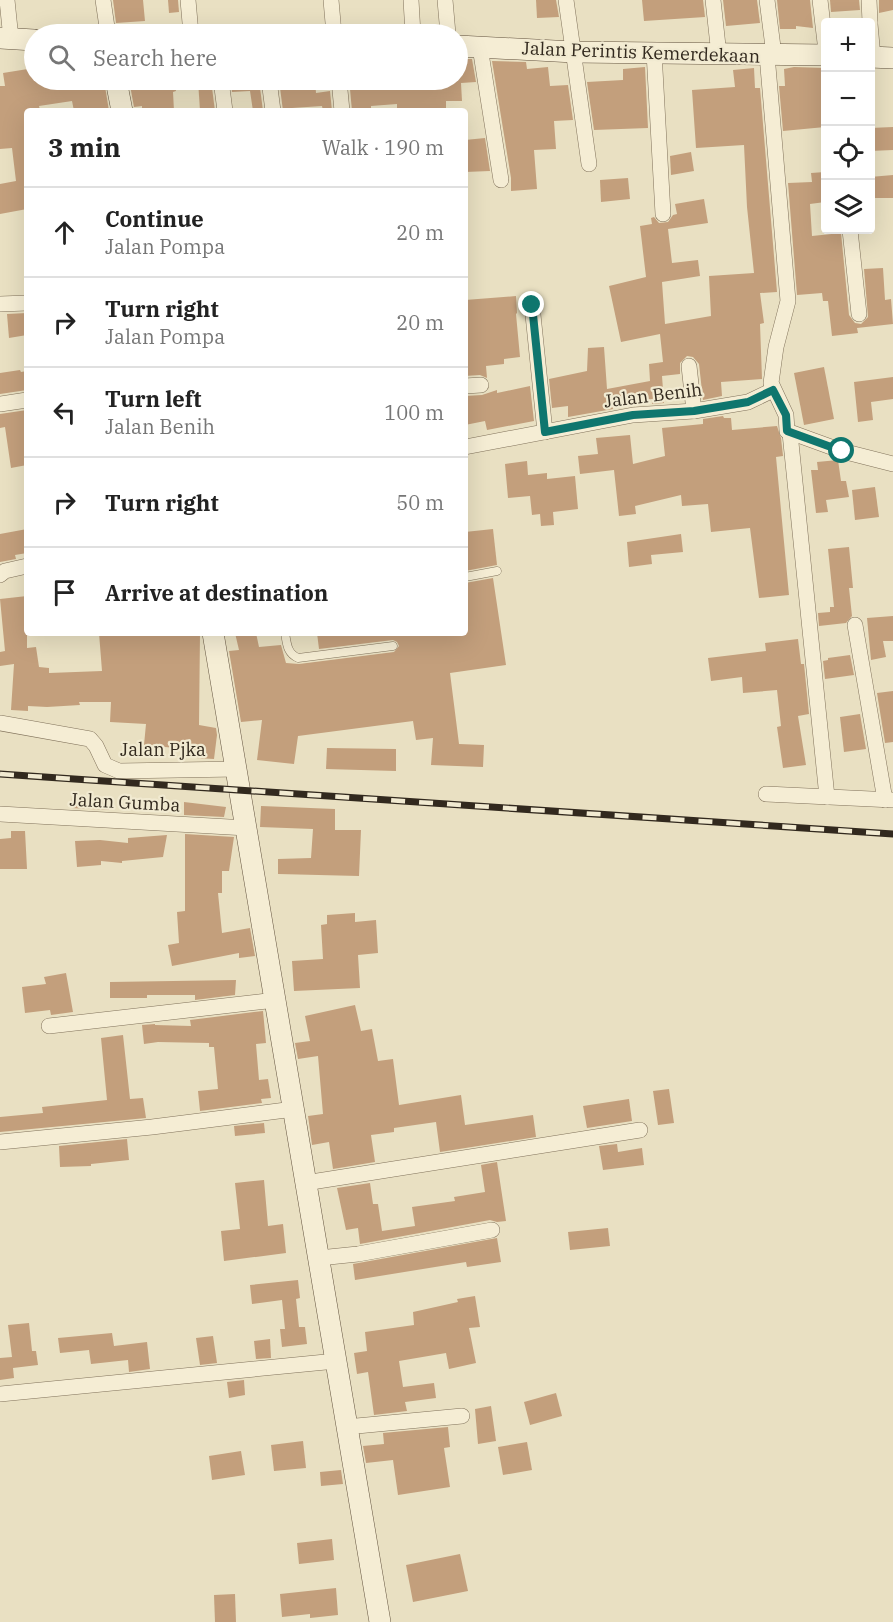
<!DOCTYPE html>
<html lang="en">
<head>
<meta charset="utf-8">
<style>
	:root { --surface:#fff; --page:#f2f2f2; --text:#222; --muted:#767676; --line:#e0e0e0 }
	body { margin:0; font-family:"IBM Plex Serif",serif; background:var(--page); color:var(--text) }
	.controls { position:absolute; right:18px; top:18px; display:grid; overflow:hidden; border-radius:6px; box-shadow:0 6px 24px #0002 }
	.controls button { width:54px; height:54px; display:grid; place-items:center; padding:0; border:0; border-bottom:2px solid var(--line); background:var(--surface); color:var(--text); font:30px sans-serif }
	.stop { position:absolute; width:18px; height:18px; margin:-14px; border:4px solid #0f766e; border-radius:50%; background:#fff }
	.stop.end { background:#0f766e; border-color:#fff; box-shadow:0 2px 6px #0008 }
	.list { margin:0; padding:0; list-style:none }
	h2 { display:flex; justify-content:space-between; align-items:center; height:78px; margin:0; padding:0 24px; font-size:26px }
	h2 small { font-size:20px; font-weight:400; color:var(--muted) }
	.list li { display:grid; grid-template-columns:39px 1fr auto; gap:18px; align-items:center; box-sizing:border-box; height:90px; padding:0 24px; border-top:2px solid var(--line) }
	.list b { display:block; font-size:22px; white-space:nowrap }
	.list p { margin:0; font-size:20px; white-space:nowrap; color:var(--muted) }
	.list em { font-size:20px; font-style:normal; color:var(--muted) }
	.icon { flex:none; width:33px; height:33px; fill:none; stroke:currentColor; stroke-width:2; stroke-linecap:round; stroke-linejoin:round }
	.map { position:relative; flex:none; width:893px; height:1622px; overflow:hidden }
	.search { position:absolute; background:var(--surface); box-shadow:0 6px 24px #0002; left:24px; top:24px; width:444px; height:66px; display:flex; align-items:center; gap:15px; box-sizing:border-box; padding:0 21px; border-radius:33px; color:var(--muted); font-size:22px }
	.panel { position:absolute; background:var(--surface); box-shadow:0 6px 24px #0002; left:24px; top:108px; width:444px; height:528px; border-radius:6px }
	.map>svg:first-child { display:block }
</style>
</head>
<body>
<div class="map">
<svg width="893" height="1622" viewBox="0 0 893 1622">
	<rect width="100%" height="100%" fill="#e9e0c2"/>
	<!-- building -->
	<g fill="#c39f7c">
		<path d="M113,0H143L145,21L116,23Z"/>
		<path d="M168,0H178L179,12L169,13Z"/>
		<path d="M536,0H556L559,17L537,18Z"/>
		<path d="M642,0H703L705,17L644,21Z"/>
		<path d="M723,0H757L760,23L726,26Z"/>
		<path d="M777,0H810L813,28L796,26V29H780Z"/>
		<path d="M830,0H859L860,10L831,12Z"/>
		<path d="M879,0H893V10L879,13Z"/>
		<path d="M463,59H472L476,82L461,83L462,101H446V111H397V104L371,106V111H352L350,89L358,88V80H458V61H463Z"/>
		<path d="M492,61L526,62L527,69L548,67L550,86L568,85L573,120L554,121L556,149L534,150L537,189L511,191V178Z"/>
		<path d="M645,67L648,128L594,130L587,82L623,80V69Z"/>
		<path d="M794,67L825,68V127L783,131L779,86H785L784,69Z"/>
		<path d="M34,68V80H104L109,111H74L72,101L39,106L40,110L27,111V209L0,214V184L16,181L12,148L0,149V86H5L3,73Z"/>
		<path d="M754,68L755,88H760L777,292L760,293L764,323L760,324L762,379L721,382L722,396L703,400L699,364L693,357L687,356L680,363V374L662,376L664,403L652,404V399L612,405L613,409L568,417V406L552,408L549,379L587,371L588,348L604,347L607,389L650,381L649,364L663,362L660,334L621,342L609,286L646,277L640,226L652,224L651,218L654,217L659,223L668,222L673,215L677,214L675,204L704,199L708,223L668,229L672,263L698,260L700,276L662,282L665,324L711,316L709,276L754,273L747,207L744,145L696,148L692,90L735,87L733,70Z"/>
		<path d="M129,80H174L176,91L173,92L174,111H142V106L134,107Z"/>
		<path d="M198,80H211L215,111H200Z"/>
		<path d="M231,80H259L263,111H253L250,91L232,92Z"/>
		<path d="M279,80H315L316,93L330,91L332,111H323L322,106L292,108L293,111H283Z"/>
		<path d="M893,127V150L870,151V128Z"/>
		<path d="M485,138L490,171L465,172V140Z"/>
		<path d="M691,152L694,171L671,175L670,156Z"/>
		<path d="M825,172V202L810,204L812,236L841,233L849,315L855,323L861,324L868,317L864,269L883,268L885,300L891,299L893,324L857,328L858,333L832,336L828,301H823L822,293L797,295L788,183L812,182L811,173Z"/>
		<path d="M893,175V198H870V177Z"/>
		<path d="M628,178L630,199L601,202L600,180Z"/>
		<path d="M516,296L517,313L516,314L520,357L504,359V364L486,366L487,378L480,375L465,376V300Z"/>
		<path d="M27,313V335L9,338L7,314Z"/>
		<path d="M824,367L834,419L804,425L794,373Z"/>
		<path d="M20,370L21,372L27,371V390L0,394V373Z"/>
		<path d="M893,377V399L871,402L873,420L858,422L854,382Z"/>
		<path d="M530,386L534,421L487,430L485,421L465,425V396L482,395L497,390V393Z"/>
		<path d="M27,410V465L11,468L5,427L0,428V414Z"/>
		<path d="M723,416L724,418H731L732,430L777,426L781,438L783,456L776,457L789,595L759,598L750,528L711,532L708,504L682,506L681,495L635,506L636,514L619,516L614,470L580,474L578,456L598,454L596,438L630,435L633,464L665,456L662,428L703,424V419Z"/>
		<path d="M838,460L841,481H846L849,497L826,500L828,512L816,513L811,470H818L817,462Z"/>
		<path d="M527,461L528,475L547,473V479L575,476L578,509L553,512L554,525L541,526L540,514L532,515L530,496L508,498L505,464Z"/>
		<path d="M875,487L879,517L855,520L852,490Z"/>
		<path d="M27,529V553L15,555L16,559L0,562V534Z"/>
		<path d="M493,529L497,565L465,571V532Z"/>
		<path d="M681,534L683,552L651,555L652,564L629,567L627,542Z"/>
		<path d="M849,547L853,588H849L852,616L846,623L819,626L818,613L830,612V607H834L828,549Z"/>
		<path d="M493,578L506,665L450,673L459,744L484,745L483,767L431,765L433,738L416,740L413,721L298,736L294,764L257,760L262,720L241,722L229,651L239,650L235,633H256L259,647L281,645L286,663L299,664L394,652L399,646L397,642L393,640L319,649L317,633H465V583Z"/>
		<path d="M27,596V648L36,647L39,667L49,668V673L102,671L99,633H200L199,725L216,728L217,735L214,759L196,758L197,750L144,745L146,724L110,722L111,702H79L80,705L47,707L28,706V711L11,710L14,664L0,666V652L5,651L0,599Z"/>
		<path d="M893,616V641H883L886,657L871,660L867,618Z"/>
		<path d="M798,639L801,664H804L809,714L798,716L806,765L783,768L777,727L781,726L777,690L743,693L742,677L711,681L708,658L766,651L765,643Z"/>
		<path d="M850,655L854,675L825,679L823,661L828,660V658Z"/>
		<path d="M893,691V742L885,743L877,693Z"/>
		<path d="M860,714L866,749L844,752L840,717Z"/>
		<path d="M327,748L396,749V771L326,769Z"/>
		<path d="M72,797L110,800L109,810L71,808Z"/>
		<path d="M184,802L226,807L224,817L184,815Z"/>
		<path d="M261,806L335,809V830H361L359,876L278,874V859L311,858L313,829L260,827Z"/>
		<path d="M11,831H25L27,869H0V839L11,838Z"/>
		<path d="M185,834L234,837L229,871H222V893H218L222,933L250,928L255,956L239,958V953L172,966L168,945L179,943L177,912L185,911Z"/>
		<path d="M167,835L163,857L122,861V863L101,861V865L77,867L75,841L100,840L128,843V838Z"/>
		<path d="M355,913V922L376,920L378,953L358,955L360,988L294,991L292,961L323,959L321,925L327,924V915Z"/>
		<path d="M66,973L73,1012L51,1015L50,1010L25,1013L22,987L46,984L44,977Z"/>
		<path d="M236,980L235,995L195,1000V995H147V998H110V982Z"/>
		<path d="M355,1005L361,1031L372,1029L378,1061L393,1059L399,1105L461,1095L465,1125L533,1115L536,1137L440,1152L436,1122L394,1128V1132L371,1135L375,1162L333,1169L329,1142L312,1145L308,1116L323,1114L318,1056L298,1059L295,1043L310,1041L305,1016Z"/>
		<path d="M263,1011L266,1043L256,1044L259,1080L268,1079L271,1098L261,1099L262,1103L200,1111L198,1091L218,1089L214,1047H209V1043L158,1042L144,1044L142,1025L155,1024V1025L191,1026L190,1020Z"/>
		<path d="M123,1035L130,1099L143,1098L146,1118L0,1132V1117L43,1113L42,1107L107,1100L101,1038Z"/>
		<path d="M669,1089L674,1123L658,1125L653,1091Z"/>
		<path d="M629,1099L632,1121L587,1128L583,1106Z"/>
		<path d="M264,1123L265,1133L235,1136L234,1126Z"/>
		<path d="M127,1139L129,1160L91,1164V1166L60,1167L59,1146Z"/>
		<path d="M617,1144L618,1152L642,1148L644,1165L603,1170L599,1146Z"/>
		<path d="M497,1162L506,1221L497,1222L490,1220L360,1244L358,1228L346,1230L337,1188L370,1183L373,1204H378L382,1231L415,1226L412,1207L455,1201L454,1197L485,1192L481,1165Z"/>
		<path d="M264,1180L268,1226L283,1224L286,1253L224,1261L221,1231L240,1229L235,1183Z"/>
		<path d="M608,1228L610,1246L570,1250L568,1232Z"/>
		<path d="M497,1238L501,1262L467,1267L466,1262L355,1280L353,1264Z"/>
		<path d="M298,1280L300,1298L296,1299L299,1327H305L307,1344L282,1347L280,1329H285L282,1300L252,1304L250,1285Z"/>
		<path d="M475,1296L480,1327L469,1328L476,1363L449,1369L446,1353L399,1361L403,1387L434,1383L436,1398L405,1402L407,1411L374,1415L368,1372L357,1374L354,1353L367,1351L365,1332L414,1325L413,1312L458,1302L457,1299Z"/>
		<path d="M29,1323L32,1351H36L38,1365L13,1368L14,1378L0,1380V1358L12,1357L8,1325Z"/>
		<path d="M112,1333L114,1346L147,1342L150,1369L129,1372L128,1360L91,1364L89,1350L60,1353L58,1338Z"/>
		<path d="M213,1336L217,1363L200,1365L196,1338Z"/>
		<path d="M270,1339L271,1358L256,1359L254,1341Z"/>
		<path d="M244,1380L245,1395L229,1398L227,1382Z"/>
		<path d="M556,1393L562,1416L530,1425L524,1402Z"/>
		<path d="M491,1406L496,1441L478,1444L475,1409Z"/>
		<path d="M448,1427L450,1447L444,1448L450,1487L398,1495L393,1460L366,1463L363,1446L384,1444L383,1433Z"/>
		<path d="M303,1441L306,1468L274,1471L271,1445Z"/>
		<path d="M527,1442L532,1470L503,1475L498,1447Z"/>
		<path d="M241,1451L245,1475L212,1480L209,1456Z"/>
		<path d="M341,1470L343,1484L321,1486L320,1472Z"/>
		<path d="M332,1539L334,1560L299,1564L297,1543Z"/>
		<path d="M460,1554L468,1591L413,1602L406,1565Z"/>
		<path d="M336,1588L338,1615L310,1618V1614L282,1617L280,1594Z"/>
		<path d="M235,1594L236,1622H215L214,1595Z"/>
	</g>
	<g fill="none" stroke-linecap="round" stroke-linejoin="round">
		<defs>
			<g id="lane">
				<path d="M465,577L497,571"/>
				<path d="M285,633C287,644 287,653 298,658L393,646"/>
			</g>
			<g id="street">
				<path d="M7,0L11,39"/>
				<path d="M103,0L108,34"/>
				<path d="M188,0L191,34"/>
				<path d="M331,0L334,34"/>
				<path d="M411,0L413,34"/>
				<path d="M445,0L448,34"/>
				<path d="M566,0L589,164"/>
				<path d="M713,0L719,55"/>
				<path d="M767,0L774,55"/>
				<path d="M820,0L826,51"/>
				<path d="M869,0L870,22"/>
				<path d="M870,24L873,57"/>
				<path d="M480,47L501,180"/>
				<path d="M654,52L663,214"/>
				<path d="M767,55L788,301L776,347L771,383L786,415L787,431L842,451L893,464"/>
				<path d="M221,80L225,111"/>
				<path d="M269,80L273,111"/>
				<path d="M339,80L342,111"/>
				<path d="M850,230L859,314"/>
				<path d="M0,304L27,303"/>
				<path d="M532,305L545,432"/>
				<path d="M689,366L694,411"/>
				<path d="M465,386L481,385"/>
				<path d="M0,404L27,400"/>
				<path d="M790,433L827,797"/>
				<path d="M465,447L633,415L694,411L748,402L773,390"/>
				<path d="M0,575L5,571L27,566"/>
				<path d="M855,625L885,800"/>
				<path d="M0,723L90,739L96,746L105,765L119,771L237,769"/>
				<path d="M766,794L893,800"/>
				<path d="M0,814L247,828"/>
				<path d="M49,1026L276,1000"/>
				<path d="M0,1142L152,1127L294,1109"/>
				<path d="M305,1183L640,1130"/>
				<path d="M319,1258L358,1254L492,1230"/>
				<path d="M0,1394L336,1361"/>
				<path d="M346,1427L462,1416"/>
			</g>
			<g id="secondary">
				<path d="M0,38L34,40"/>
				<path d="M458,46L574,52L826,55"/>
				<path d="M870,57L893,58"/>
				<path d="M116,80L122,111"/>
				<path d="M213,633L380,1622"/>
			</g>
		</defs>
		<!-- lane casing -->
		<use href="#lane" stroke="#81725b" stroke-width="9"/>
		<!-- street casing -->
		<use href="#street" stroke="#81725b" stroke-width="16"/>
		<!-- secondary casing -->
		<use href="#secondary" stroke="#63533f" stroke-width="22"/>
		<!-- lane -->
		<use href="#lane" stroke="#f5edd4" stroke-width="8"/>
		<!-- street -->
		<use href="#street" stroke="#f5edd4" stroke-width="15"/>
		<!-- secondary -->
		<use href="#secondary" stroke="#f5edd4" stroke-width="21"/>
		<defs>
			<path id="rail" d="M0,774L893,834"/>
		</defs>
		<!-- rail casing -->
		<use href="#rail" stroke="#32291e" stroke-width="7"/>
		<!-- rail -->
		<use href="#rail" stroke="#f1ead1" stroke-width="4.5" stroke-dasharray="14" stroke-linecap="butt"/>
	</g>
	<g fill="none" stroke-linecap="round" stroke-linejoin="round">
		<!-- route -->
		<path stroke="#0f766e" stroke-width="8" d="M532,305L545,432L633,415L694,411L748,402L773,390L786,415L787,431L842,451"/>
	</g>
	<g text-anchor="middle" dominant-baseline="central" stroke-width="4.5" stroke-linejoin="round" paint-order="stroke">
		<!-- street labels -->
		<g font-size="18" fill="#32291e" stroke="#f1ead1">
			<text transform="translate(641 52) rotate(2)">Jalan Perintis Kemerdekaan</text>
			<text transform="translate(653 395) rotate(-7)">Jalan Benih</text>
			<text x="163" y="749">Jalan Pjka</text>
			<text transform="translate(125 802) rotate(3)">Jalan Gumba</text>
		</g>
	</g>
</svg>
<div class="controls">
<button>+</button>
<button>−</button>
<button><svg class="icon" aria-label="locate" viewBox="0 0 24 24"><circle cx="12" cy="12" r="6"/><path d="M12 2v4M12 18v4M2 12h4M18 12h4"/></svg></button>
<button><svg class="icon" aria-label="layers" viewBox="0 0 24 24"><path d="M12 4l9 5-9 5-9-5zM3 14l9 5 9-5"/></svg></button>
</div>
<div class="stop" style="left:842px;top:451px"></div>
<div class="stop end" style="left:532px;top:305px"></div>
<div class="search"><svg class="icon" aria-label="search" viewBox="0 0 24 24"><circle cx="10" cy="10" r="6"/><path d="M15 15l6 6"/></svg>Search here</div>
<section class="panel">
<h2>3 min<small>Walk · 190 m</small></h2>
<ul class="list">
<li><svg class="icon" aria-label="ahead" viewBox="0 0 24 24"><path d="M12 20V5M6 11l6-6 6 6"/></svg><div><b>Continue</b><p>Jalan Pompa</p></div><em>20 m</em></li>
<li><svg class="icon" aria-label="right" viewBox="0 0 24 24"><path d="M7 20v-9h11M14 6l5 5-5 5"/></svg><div><b>Turn right</b><p>Jalan Pompa</p></div><em>20 m</em></li>
<li><svg class="icon" aria-label="left" viewBox="0 0 24 24"><path d="M17 20v-9H6M10 6l-5 5 5 5"/></svg><div><b>Turn left</b><p>Jalan Benih</p></div><em>100 m</em></li>
<li><svg class="icon" aria-label="right" viewBox="0 0 24 24"><path d="M7 20v-9h11M14 6l5 5-5 5"/></svg><div><b>Turn right</b></div><em>50 m</em></li>
<li><svg class="icon" aria-label="arrive" viewBox="0 0 24 24"><path d="M6 21V4h12l-3 4 3 4H6"/></svg><div><b>Arrive at destination</b></div></li>
</ul>
</section>
</div>
</body>
</html>
